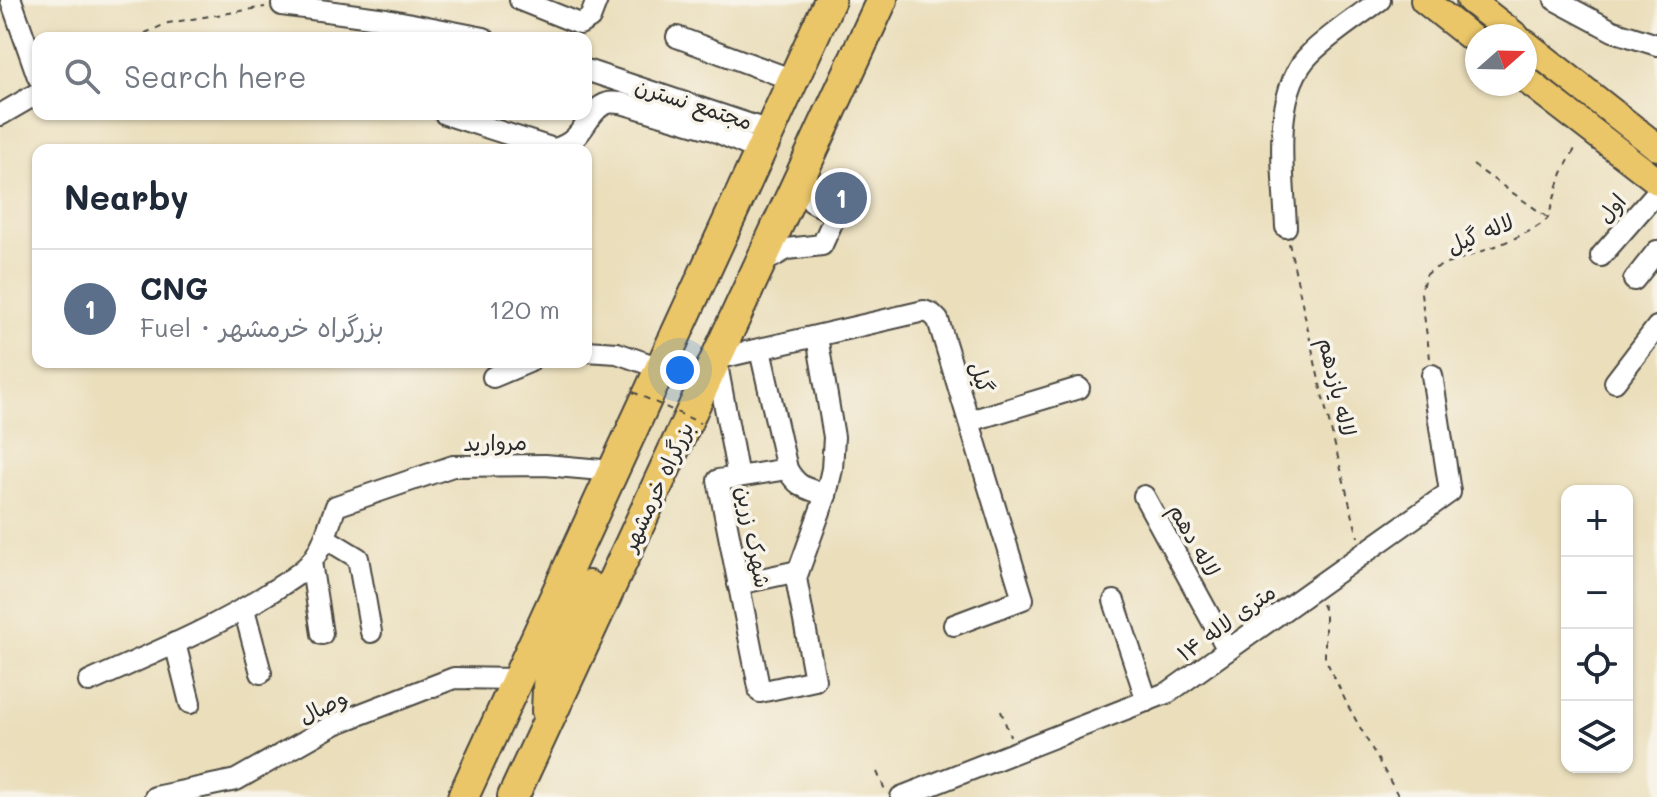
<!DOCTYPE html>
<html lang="en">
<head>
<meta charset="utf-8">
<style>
	:root { --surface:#fff; --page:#f6f6f7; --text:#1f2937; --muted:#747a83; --line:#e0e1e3; --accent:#0b8043 }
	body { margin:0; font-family:Mali,"Playpen Sans Arabic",sans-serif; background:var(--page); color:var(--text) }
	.controls { position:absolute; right:24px; bottom:24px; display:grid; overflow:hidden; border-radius:16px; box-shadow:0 2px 6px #0004 }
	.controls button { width:72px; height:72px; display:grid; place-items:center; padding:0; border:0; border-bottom:2px solid var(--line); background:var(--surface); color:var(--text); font:40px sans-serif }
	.compass { position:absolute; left:1465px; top:24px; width:72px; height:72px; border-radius:50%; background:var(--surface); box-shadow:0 2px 6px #0004; rotate:70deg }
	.you { position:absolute; left:680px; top:370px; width:28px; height:28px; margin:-20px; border:6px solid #fff; border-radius:50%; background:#1a73e8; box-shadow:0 0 0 12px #1a73e833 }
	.badge { display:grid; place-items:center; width:52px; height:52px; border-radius:50%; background:var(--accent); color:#fff; font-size:26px; font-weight:700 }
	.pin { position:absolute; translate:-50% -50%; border:4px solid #fff; box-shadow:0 2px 8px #0006 }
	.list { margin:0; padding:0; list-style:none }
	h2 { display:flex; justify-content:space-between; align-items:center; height:104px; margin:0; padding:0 32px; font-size:34px }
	h2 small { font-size:26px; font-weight:400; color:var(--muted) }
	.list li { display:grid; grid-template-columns:52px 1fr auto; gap:24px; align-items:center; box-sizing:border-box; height:120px; padding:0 32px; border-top:2px solid var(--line) }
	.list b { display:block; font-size:30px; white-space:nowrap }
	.list p { margin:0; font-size:26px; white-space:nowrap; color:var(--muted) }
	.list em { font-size:26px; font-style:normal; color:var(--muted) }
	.icon { flex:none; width:44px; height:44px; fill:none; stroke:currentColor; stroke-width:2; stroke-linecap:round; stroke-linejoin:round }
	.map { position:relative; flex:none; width:1657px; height:797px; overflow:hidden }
	.search { position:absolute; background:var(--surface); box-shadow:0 2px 6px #0004; left:32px; top:32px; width:560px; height:88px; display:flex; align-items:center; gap:20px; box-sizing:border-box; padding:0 28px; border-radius:16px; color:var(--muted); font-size:30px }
	.panel { position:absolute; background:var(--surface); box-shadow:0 2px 6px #0004; left:32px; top:144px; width:560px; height:224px; border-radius:16px }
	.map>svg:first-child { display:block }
</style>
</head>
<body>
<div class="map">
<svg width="1657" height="797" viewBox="0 0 1657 797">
	<rect width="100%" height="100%" fill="#f7f3e8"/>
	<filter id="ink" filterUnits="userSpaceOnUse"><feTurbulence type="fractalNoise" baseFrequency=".0125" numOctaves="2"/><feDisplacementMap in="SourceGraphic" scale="16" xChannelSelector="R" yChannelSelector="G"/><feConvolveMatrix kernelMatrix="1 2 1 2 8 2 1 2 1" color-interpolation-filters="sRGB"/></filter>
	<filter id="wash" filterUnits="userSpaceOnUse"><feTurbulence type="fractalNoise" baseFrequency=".006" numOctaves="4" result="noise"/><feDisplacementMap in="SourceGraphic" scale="32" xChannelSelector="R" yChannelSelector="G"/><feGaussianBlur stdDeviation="1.8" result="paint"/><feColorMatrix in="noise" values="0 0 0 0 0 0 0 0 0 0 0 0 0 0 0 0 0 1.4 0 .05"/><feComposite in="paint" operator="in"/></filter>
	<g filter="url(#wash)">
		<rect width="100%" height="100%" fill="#eadebb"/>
	</g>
	<g filter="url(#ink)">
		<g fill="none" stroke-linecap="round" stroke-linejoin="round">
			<defs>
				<g id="minor">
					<path d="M11,0L38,77"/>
					<path d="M283,0L282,5L386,19L484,38"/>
					<path d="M520,0L580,24L590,18L597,0"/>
					<path d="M1555,0L1613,31L1657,45"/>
					<path d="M677,37L793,80"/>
					<path d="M586,70L769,131"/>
					<path d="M445,114L554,149C586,142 585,110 608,103C612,102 616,103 621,103L713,130L760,151"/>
					<path d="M0,115L38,93"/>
					<path d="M1286,227C1284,175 1270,92 1311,53C1332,33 1357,17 1380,0"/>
					<path d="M1601,256L1657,192"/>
					<path d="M760,264L787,249L822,245L836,214L812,202L802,173"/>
					<path d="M1634,280L1657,251"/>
					<path d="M817,337L834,437L832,469L826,495L796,578L815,680L760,692L718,480L738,477L716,359L924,311L932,314L938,320L1023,599L954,625"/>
					<path d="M760,350L787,469C798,488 806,488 826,495"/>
					<path d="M586,351L617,353L660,368"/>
					<path d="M493,377L529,362"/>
					<path d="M1615,382L1657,327"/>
					<path d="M970,421L1079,388"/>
					<path d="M738,477L787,469"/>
					<path d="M1144,496L1228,650"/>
					<path d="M325,538L358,558L371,632"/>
					<path d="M311,562L322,634"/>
					<path d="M738,584L798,571"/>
					<path d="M1114,601L1147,701"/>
					<path d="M244,609L261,673"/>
					<path d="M175,643L190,703"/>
					<path d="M89,682C149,655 211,630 266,595C281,585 299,576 311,562C324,546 329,524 336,506L453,466L545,465L613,471"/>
					<path d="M155,797L236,780L335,724L454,678L517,679"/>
					<path d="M901,797L1169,692L1450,492L1432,375"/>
				</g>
				<g id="major">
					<path d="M1424,0L1477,42"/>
					<path d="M1470,0L1516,36"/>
					<path d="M1525,43L1657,147"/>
					<path d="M1525,79L1657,181"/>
				</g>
				<g id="highway">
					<path d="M547,711L549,667L588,586"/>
					<path d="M463,797L830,0"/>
					<path d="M513,797L882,0"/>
				</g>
			</defs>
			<!-- minor casing -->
			<use href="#minor" stroke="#484641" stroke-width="24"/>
			<!-- major casing -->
			<use href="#major" stroke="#484641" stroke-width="30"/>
			<!-- highway casing -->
			<use href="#highway" stroke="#484641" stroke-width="34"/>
			<!-- path -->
			<g stroke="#484641" stroke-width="2" stroke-dasharray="6 6" stroke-linecap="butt">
				<path d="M134,38L168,23L265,7"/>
				<path d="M1473,165L1547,217"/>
				<path d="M1289,243L1322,394L1358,537"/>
				<path d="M1430,358L1421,293L1425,276L1433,269C1459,259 1533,236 1548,218L1562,173L1576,147"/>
				<path d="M1322,604L1325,611V658L1348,706L1399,797"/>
				<path d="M1001,711L1010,736"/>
				<path d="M877,772L886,792"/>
			</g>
			<!-- minor -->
			<use href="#minor" stroke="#fff" stroke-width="20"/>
			<!-- major -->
			<use href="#major" stroke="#ebc669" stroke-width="26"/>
			<!-- highway -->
			<use href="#highway" stroke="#ebc669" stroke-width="30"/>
			<!-- path-bridge -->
			<path stroke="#484641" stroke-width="2" stroke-dasharray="6 6" stroke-linecap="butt" d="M633,392L700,423"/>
		</g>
	</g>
	<g text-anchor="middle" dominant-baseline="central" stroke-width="7" stroke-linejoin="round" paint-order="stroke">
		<!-- street labels -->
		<g font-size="22" fill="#2b2b2b" stroke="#f7f3e8">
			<text transform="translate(694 103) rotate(18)">مجتمع نسترن</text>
			<text transform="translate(1611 208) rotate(-49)">اول</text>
			<text transform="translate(1480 233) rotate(-22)">لاله گیل</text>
			<text transform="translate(982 377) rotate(73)">گیل</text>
			<text transform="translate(1338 387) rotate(77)">لاله یازدهم</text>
			<text transform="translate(495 442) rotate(-1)">مروارید</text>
			<text transform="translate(657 486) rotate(-65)">بزرگراه خرمشهر</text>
			<text transform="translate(754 537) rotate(79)">شهرک زرین</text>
			<text transform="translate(1195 540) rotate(61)">لاله دهم</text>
			<text transform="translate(1226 622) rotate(-36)">۱۴ متری لاله</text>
			<text transform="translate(323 706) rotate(-26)">وصال</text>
		</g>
	</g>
</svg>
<div class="controls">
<button>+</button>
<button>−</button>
<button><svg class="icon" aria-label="locate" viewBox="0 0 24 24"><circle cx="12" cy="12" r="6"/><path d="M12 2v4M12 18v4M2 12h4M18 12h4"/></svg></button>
<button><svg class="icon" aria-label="layers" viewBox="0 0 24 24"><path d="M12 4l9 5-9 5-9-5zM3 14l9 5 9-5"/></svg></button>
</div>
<svg class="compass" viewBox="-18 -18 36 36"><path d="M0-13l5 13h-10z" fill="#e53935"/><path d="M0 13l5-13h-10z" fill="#747a83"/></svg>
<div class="you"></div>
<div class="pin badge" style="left:841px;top:198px;background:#5c6f8a">1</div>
<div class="search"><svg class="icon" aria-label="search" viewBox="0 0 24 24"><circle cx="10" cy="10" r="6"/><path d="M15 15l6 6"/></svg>Search here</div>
<section class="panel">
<h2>Nearby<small></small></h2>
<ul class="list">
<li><span class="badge" style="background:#5c6f8a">1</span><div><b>CNG</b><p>Fuel · بزرگراه خرمشهر</p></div><em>120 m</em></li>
</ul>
</section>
</div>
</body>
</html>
